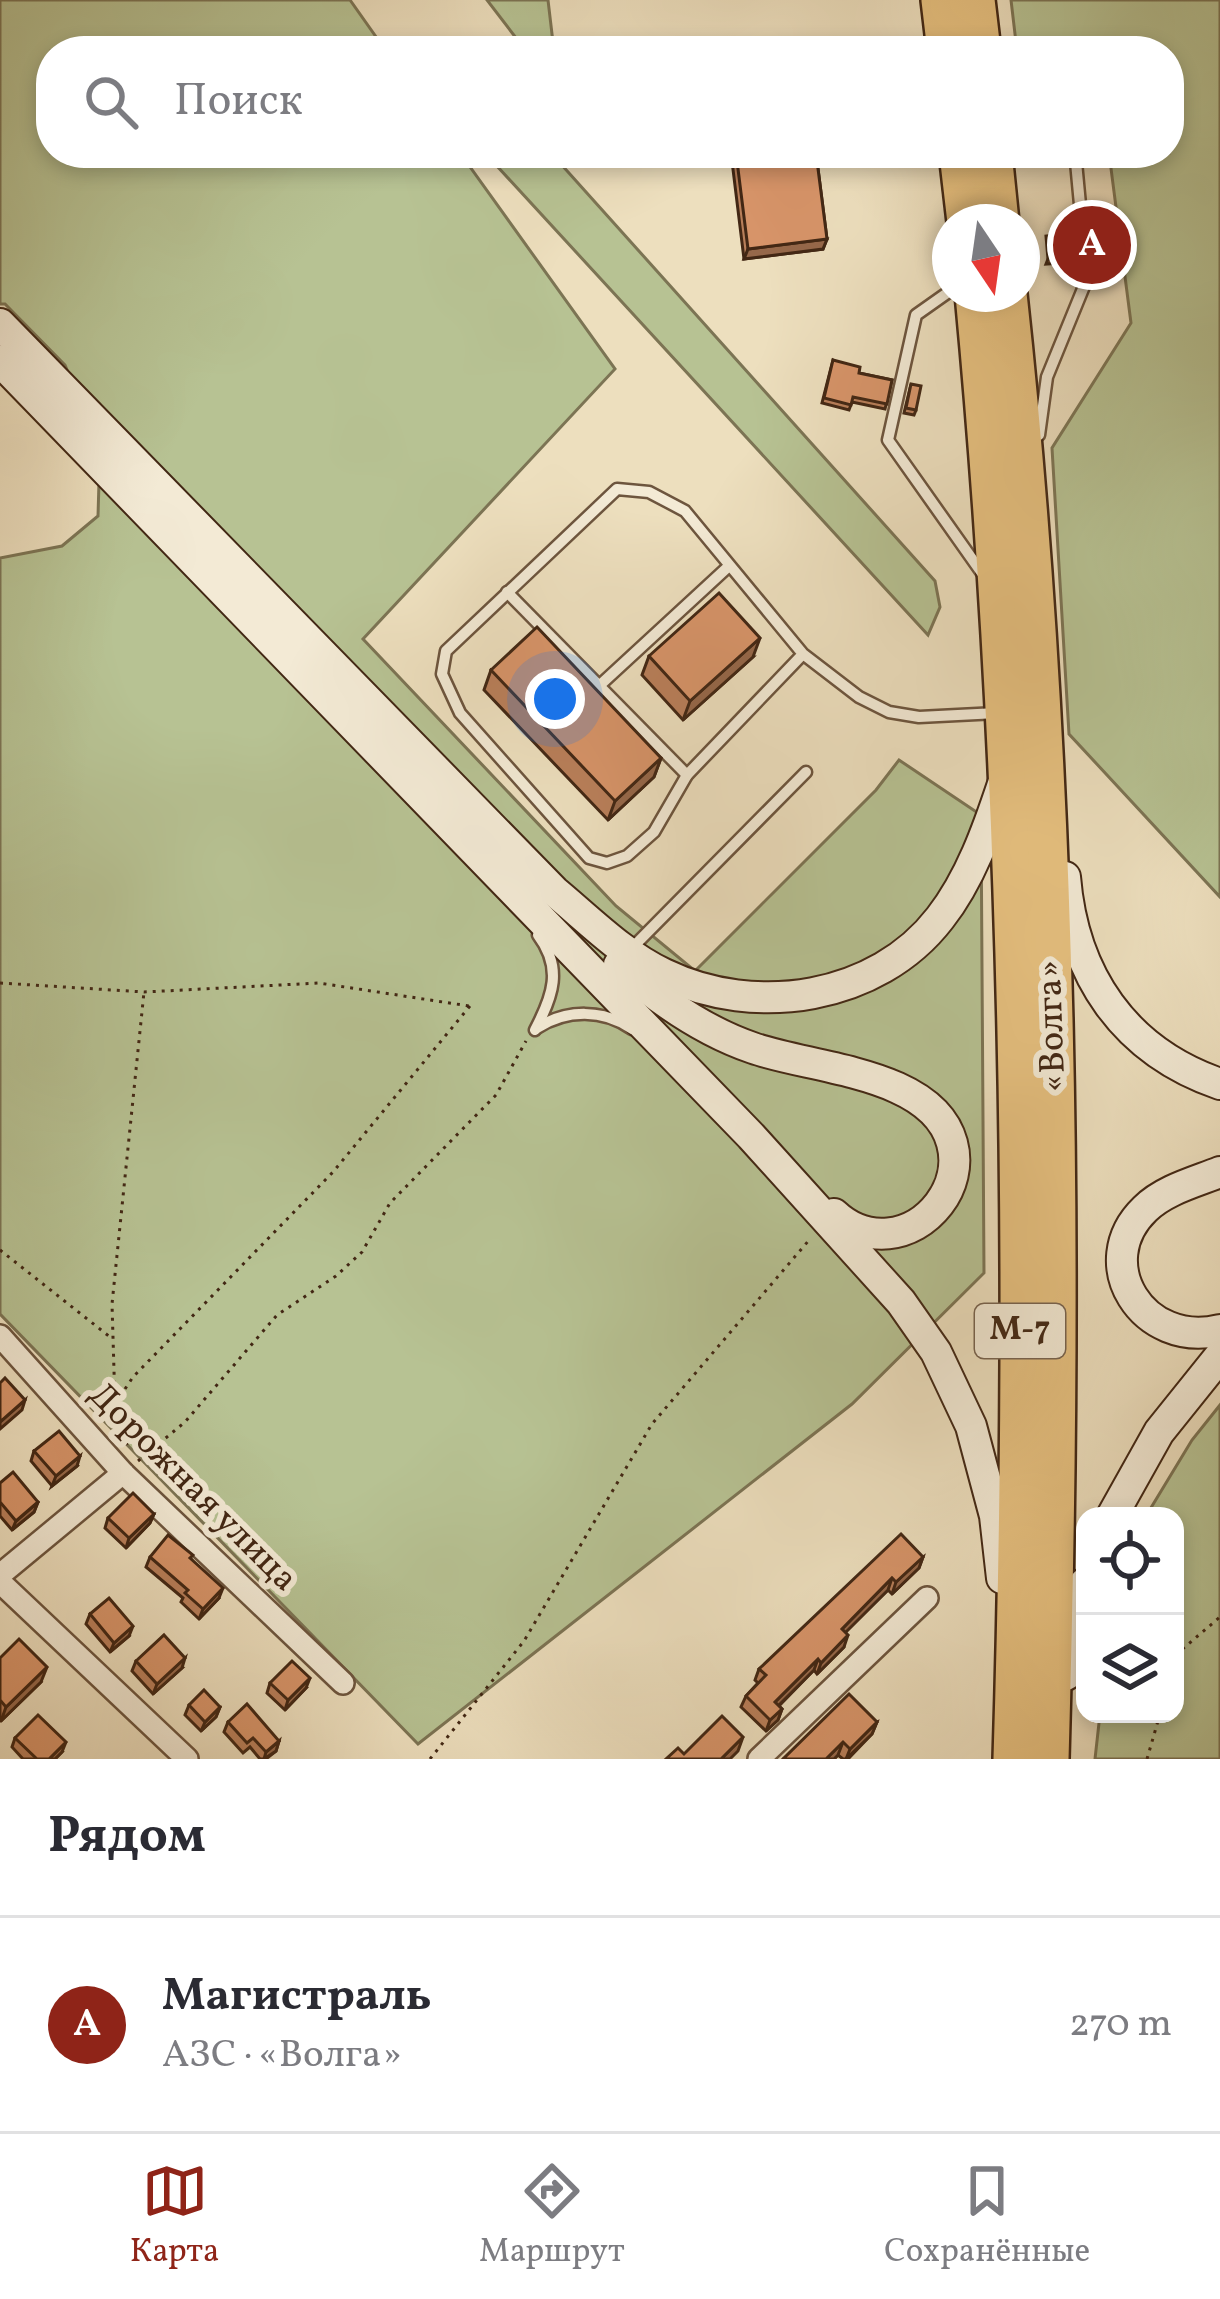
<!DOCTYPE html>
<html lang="ru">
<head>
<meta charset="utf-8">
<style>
	:root { --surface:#fff; --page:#f2f2f3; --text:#2b2b33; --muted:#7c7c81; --line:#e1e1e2; --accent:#8f2418 }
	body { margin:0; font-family:Vollkorn,serif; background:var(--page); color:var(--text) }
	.controls { position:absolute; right:36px; bottom:36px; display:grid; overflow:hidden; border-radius:24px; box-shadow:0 6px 18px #0003 }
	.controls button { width:108px; height:108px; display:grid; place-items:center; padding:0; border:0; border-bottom:3px solid var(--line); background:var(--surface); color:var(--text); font:60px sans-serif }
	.compass { position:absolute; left:932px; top:204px; width:108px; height:108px; border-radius:50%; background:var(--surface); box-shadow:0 6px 18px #0003; rotate:167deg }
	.you { position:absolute; left:555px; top:699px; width:42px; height:42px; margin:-30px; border:9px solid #fff; border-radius:50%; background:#1a73e8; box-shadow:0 0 0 18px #1a73e833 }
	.badge { display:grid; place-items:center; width:78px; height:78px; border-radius:50%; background:var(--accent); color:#fff; font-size:39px; font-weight:700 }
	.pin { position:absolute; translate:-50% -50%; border:6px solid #fff; box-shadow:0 3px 12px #0006 }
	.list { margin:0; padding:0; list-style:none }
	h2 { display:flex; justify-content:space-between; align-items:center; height:156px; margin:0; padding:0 48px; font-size:51px }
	h2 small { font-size:39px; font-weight:400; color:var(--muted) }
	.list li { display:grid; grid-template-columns:78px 1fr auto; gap:36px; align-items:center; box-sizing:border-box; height:216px; padding:0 48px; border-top:3px solid var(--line) }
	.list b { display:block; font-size:45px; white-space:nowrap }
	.list p { margin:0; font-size:39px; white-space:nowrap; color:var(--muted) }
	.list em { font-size:39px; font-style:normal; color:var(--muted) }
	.icon { flex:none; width:66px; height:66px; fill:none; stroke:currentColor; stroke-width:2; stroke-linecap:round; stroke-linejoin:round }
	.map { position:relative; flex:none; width:1220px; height:1759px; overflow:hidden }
	.search { position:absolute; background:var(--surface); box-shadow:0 6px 18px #0003; left:36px; right:36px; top:36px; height:132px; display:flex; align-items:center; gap:30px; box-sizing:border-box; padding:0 42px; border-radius:48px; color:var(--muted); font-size:45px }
	.sheet { height:372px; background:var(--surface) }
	nav { display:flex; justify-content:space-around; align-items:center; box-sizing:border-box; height:168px; border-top:3px solid var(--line); background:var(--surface); font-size:33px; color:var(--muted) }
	nav a { display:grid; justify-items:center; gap:6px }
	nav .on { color:var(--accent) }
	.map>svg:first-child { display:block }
</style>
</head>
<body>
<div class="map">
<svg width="1220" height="1759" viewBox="0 0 1220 1759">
	<rect width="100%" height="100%" fill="#eddfbe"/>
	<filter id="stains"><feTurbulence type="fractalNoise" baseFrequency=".00167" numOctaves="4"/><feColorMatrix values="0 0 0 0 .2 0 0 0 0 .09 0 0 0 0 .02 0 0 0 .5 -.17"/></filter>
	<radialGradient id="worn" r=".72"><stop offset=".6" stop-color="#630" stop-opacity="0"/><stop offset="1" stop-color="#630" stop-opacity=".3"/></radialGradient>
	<!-- green -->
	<g fill="#b7c293" stroke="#7c7454" stroke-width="3">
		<path d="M0,0H350L386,51H51V153H460L615,369L363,639L616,906L695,971L876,790L899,760L981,815L984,1273L852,1404L418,1744L0,1314V558L62,546L98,516L100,448L65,365L5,304H0Z"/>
		<path d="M487,0H548L554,51H526Z"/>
		<path d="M1011,0H1220V897L1069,734L1052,448L1131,323L1109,153H1169V51H1017Z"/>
		<path d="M485,153H551L935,581L940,607L928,635Z"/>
		<path d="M1220,1405V1759H1095L1100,1714H1175V1516H1146L1192,1440Z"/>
	</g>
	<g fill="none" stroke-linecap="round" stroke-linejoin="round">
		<defs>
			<g id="lane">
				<path d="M950,291L916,315L888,440L982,573"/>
				<path d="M1039,435L1047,377L1087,279L1076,162L1072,153"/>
				<path d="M507,592L687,775"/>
				<path d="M803,654L687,775L654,832L627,856L607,863L589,858L460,713L442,674L446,651L617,489L649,492L685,511L803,654L859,697L889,712L919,717L997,713"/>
				<path d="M600,685L729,566"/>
				<path d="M631,949L806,772"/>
				<path d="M537,1028C567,1009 603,1009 632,1029"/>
				<path d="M535,1030C553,996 563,968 538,935"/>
			</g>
			<g id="street">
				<path d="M0,1336L123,1473L343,1683"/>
				<path d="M0,1575L123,1473"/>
				<path d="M0,1582L187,1759"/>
				<path d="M759,1759L927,1598"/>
			</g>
			<g id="secondary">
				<path d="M0,324L554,891C588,919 623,955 664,974C755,1018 877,1000 940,918C970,880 988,829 1003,784"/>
				<path d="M0,361L751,1136L901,1302L936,1352L971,1426L995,1516L1002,1578"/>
				<path d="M1065,877C1073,975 1124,1051 1220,1084"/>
				<path d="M619,965C659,1000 703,1031 753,1048C812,1069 933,1072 952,1143C958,1165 952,1187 939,1204C912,1239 866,1244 834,1214"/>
				<path d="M1220,1172C1195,1182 1164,1190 1145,1209C1089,1263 1143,1349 1220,1330"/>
				<path d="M1112,1516L1159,1432L1220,1356"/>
				<path d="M1066,1675L1071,1636L1085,1583"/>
			</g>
			<g id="highway">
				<path d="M941,0L947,51"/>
				<path d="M975,0L981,51"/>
				<path d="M959,153L967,222"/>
				<path d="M992,153L999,222"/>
				<path d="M975,294C1021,782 1028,1270 1013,1759"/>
				<path d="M1007,294C1060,781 1063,1270 1049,1759"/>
			</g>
		</defs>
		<!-- lane casing -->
		<use href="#lane" stroke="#6d553e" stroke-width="15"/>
		<!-- street casing -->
		<use href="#street" stroke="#6d553e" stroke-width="26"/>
		<!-- secondary casing -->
		<use href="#secondary" stroke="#422714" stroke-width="34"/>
		<!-- highway casing -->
		<use href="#highway" stroke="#422714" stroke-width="44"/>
		<!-- path -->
		<g stroke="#422714" stroke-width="3" stroke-dasharray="3 6" stroke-linecap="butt">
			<path d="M0,983L144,992L319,983L469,1006"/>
			<path d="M0,1250L110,1337"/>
			<path d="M115,1404L133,1377L333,1172L470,1006"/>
			<path d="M127,1445L115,1404L112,1304L144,992"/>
			<path d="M138,1461L185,1422L277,1315L336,1276L362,1252L390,1203L496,1095L526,1041"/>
			<path d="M1175,1665L1179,1652L1220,1617"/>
			<path d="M430,1759L524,1641L652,1424L810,1239"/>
			<path d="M1147,1759L1160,1714"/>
		</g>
		<!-- lane -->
		<use href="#lane" stroke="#f3ead5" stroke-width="10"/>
		<!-- street -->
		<use href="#street" stroke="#f3ead5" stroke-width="21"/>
		<!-- secondary -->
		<use href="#secondary" stroke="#f3ead5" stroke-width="30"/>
		<!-- highway -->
		<use href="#highway" stroke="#e6c07f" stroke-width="39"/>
	</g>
	<!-- wall -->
	<g fill="#b97f5a" stroke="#422714" stroke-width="3">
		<path d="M731,153H816L827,239L823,249L744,259Z"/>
		<path d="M1093,217L1102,228L1131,253L1129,258L1106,260L1105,274L1096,275L1091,222Z"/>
		<path d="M833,360L859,373L892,380L885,409L852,402L849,410L822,403Z"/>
		<path d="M911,384L916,410L914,415L904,413Z"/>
		<path d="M649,656L753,657L683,720L642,675Z"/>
		<path d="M491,670L661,758L654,777L608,820L484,690Z"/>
		<path d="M34,1451L77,1466L52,1486L31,1461Z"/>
		<path d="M0,1483L38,1502L34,1512L12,1530L0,1516Z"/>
		<path d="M154,1514L150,1523L126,1548L105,1528L108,1518Z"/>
		<path d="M150,1557L191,1559L219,1598L199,1619L181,1602L183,1598L146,1567Z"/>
		<path d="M923,1557L919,1568L892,1594L888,1590L845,1632L844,1647L817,1674L814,1670L779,1706L782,1709L778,1720L766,1731L741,1707L746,1696L758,1683L755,1680L759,1669Z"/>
		<path d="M90,1614L129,1636L110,1652L86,1624Z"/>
		<path d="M0,1658L41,1682L1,1721L0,1720Z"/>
		<path d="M136,1661L182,1668L153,1694L132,1671Z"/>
		<path d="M270,1683L306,1688L285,1710L267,1693Z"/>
		<path d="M189,1705L220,1707L216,1717L201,1731L185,1715Z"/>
		<path d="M228,1722L279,1741L276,1751L266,1759H260L250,1747L243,1753L224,1732Z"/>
		<path d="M877,1722L872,1734L848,1759H843L838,1755L834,1759H783Z"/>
		<path d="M15,1738L62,1752L55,1759H23L12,1747Z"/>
	</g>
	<!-- shaded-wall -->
	<g fill="#96684a" stroke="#422714" stroke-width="3">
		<path d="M827,239L823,249L744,259L748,249Z"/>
		<path d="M1131,253L1129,258L1104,260L1105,255Z"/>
		<path d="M1077,257L1076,262L1046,264L1048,259Z"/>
		<path d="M760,638L753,657L683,720L690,701Z"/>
		<path d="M661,758L654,777L608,820L615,801Z"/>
		<path d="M25,1400L22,1410L0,1429V1422Z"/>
		<path d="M80,1456L77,1466L52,1486L56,1476Z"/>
		<path d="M38,1502L34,1512L12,1530L16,1521Z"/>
		<path d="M154,1514L150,1523L126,1548L129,1538Z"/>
		<path d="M923,1557L919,1568L892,1594L896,1582Z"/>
		<path d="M892,1578L888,1590L838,1640L842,1629Z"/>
		<path d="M223,1588L219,1598L199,1619L203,1609Z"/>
		<path d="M133,1626L129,1636L110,1652L114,1643Z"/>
		<path d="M848,1635L844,1647L817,1674L821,1663Z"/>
		<path d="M185,1658L182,1668L153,1694L157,1684Z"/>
		<path d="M818,1659L814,1670L771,1713L775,1702Z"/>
		<path d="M47,1667L41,1682L1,1721L6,1707Z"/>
		<path d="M310,1678L306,1688L285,1710L288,1700Z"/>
		<path d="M220,1707L216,1717L201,1731L205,1722Z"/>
		<path d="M782,1709L778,1720L766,1731L770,1720Z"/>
		<path d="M877,1722L872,1734L846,1759L850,1749Z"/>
		<path d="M743,1737L738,1751L730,1759H721Z"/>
		<path d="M279,1741L276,1751L264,1759L266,1752Z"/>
		<path d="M66,1742L62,1752L55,1759H49Z"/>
		<path d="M843,1742L838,1755L834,1759H826Z"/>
	</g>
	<!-- building -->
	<g fill="#d79469" stroke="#422714" stroke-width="3">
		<path d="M736,153H816L827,239L748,249Z"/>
		<path d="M1101,216L1102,228L1128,225L1131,253L1105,255L1107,269L1098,270L1093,217Z"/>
		<path d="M1075,233L1077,257L1048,259L1046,236Z"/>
		<path d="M833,360L860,367L859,373L892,380L887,404L853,397L851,405L824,398Z"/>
		<path d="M911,384L921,386L916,410L906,408Z"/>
		<path d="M719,593L760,638L690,701L649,656Z"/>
		<path d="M537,627L661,758L615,801L491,670Z"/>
		<path d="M5,1378L25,1400L0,1422V1383Z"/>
		<path d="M59,1431L80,1456L56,1476L34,1451Z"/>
		<path d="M13,1472L38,1502L16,1521L0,1502V1483Z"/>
		<path d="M133,1493L154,1514L129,1538L108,1518Z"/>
		<path d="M901,1534L923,1557L896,1582L892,1578L842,1629L848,1635L821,1663L818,1659L775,1702L782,1709L770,1720L746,1696L766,1675L759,1669Z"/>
		<path d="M168,1535L193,1555L190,1558L223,1588L203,1609L185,1593L188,1590L150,1557Z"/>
		<path d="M109,1598L133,1626L114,1643L90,1614Z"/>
		<path d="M164,1635L185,1658L157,1684L136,1661Z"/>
		<path d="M19,1639L47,1667L6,1707L0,1700V1658Z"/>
		<path d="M292,1661L310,1678L288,1700L270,1683Z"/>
		<path d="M204,1690L220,1707L205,1722L189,1705Z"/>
		<path d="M849,1694L877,1722L850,1749L843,1742L826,1759H783Z"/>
		<path d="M247,1704L279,1741L266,1752L253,1738L247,1743L228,1722Z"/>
		<path d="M38,1715L66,1742L49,1759H37L15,1738Z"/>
		<path d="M722,1716L743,1737L721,1759H666L678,1748L684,1754Z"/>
	</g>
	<g text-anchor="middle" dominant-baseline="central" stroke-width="12" stroke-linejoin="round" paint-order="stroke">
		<!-- shield labels -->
		<rect fill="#f3ead5" stroke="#77624e" stroke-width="3" x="975" y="1304" width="90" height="54" rx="9"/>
		<g font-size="33" font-weight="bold" fill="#422714">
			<text x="1020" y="1331">М-7</text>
		</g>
		<!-- street labels -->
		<g font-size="36" fill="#422714" stroke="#f3ead5">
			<text transform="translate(1053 1026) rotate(-92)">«Волга»</text>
			<text transform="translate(192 1488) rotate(45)">Дорожная улица</text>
		</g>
	</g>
	<rect width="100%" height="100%" filter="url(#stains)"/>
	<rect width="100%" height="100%" fill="url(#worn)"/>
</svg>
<div class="controls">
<button><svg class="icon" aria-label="locate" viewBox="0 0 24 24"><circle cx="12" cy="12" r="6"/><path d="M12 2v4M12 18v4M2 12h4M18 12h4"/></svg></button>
<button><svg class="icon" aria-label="layers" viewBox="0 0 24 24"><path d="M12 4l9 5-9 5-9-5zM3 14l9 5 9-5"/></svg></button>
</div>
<svg class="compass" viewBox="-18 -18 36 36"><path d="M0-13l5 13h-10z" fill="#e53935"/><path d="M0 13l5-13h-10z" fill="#7c7c81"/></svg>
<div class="you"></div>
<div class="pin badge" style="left:1092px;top:245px">A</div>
<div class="search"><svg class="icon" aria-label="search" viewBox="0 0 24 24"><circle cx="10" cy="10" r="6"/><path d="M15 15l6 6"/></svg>Поиск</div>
</div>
<section class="sheet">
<h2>Рядом<small></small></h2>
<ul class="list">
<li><span class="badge">A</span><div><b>Магистраль</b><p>АЗС · «Волга»</p></div><em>270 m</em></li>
</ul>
</section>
<nav>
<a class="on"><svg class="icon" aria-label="map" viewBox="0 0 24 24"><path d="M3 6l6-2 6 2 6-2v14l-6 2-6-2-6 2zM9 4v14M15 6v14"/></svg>Карта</a>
<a><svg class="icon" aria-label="directions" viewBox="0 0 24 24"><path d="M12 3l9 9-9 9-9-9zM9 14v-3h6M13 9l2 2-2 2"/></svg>Маршрут</a>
<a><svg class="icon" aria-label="saved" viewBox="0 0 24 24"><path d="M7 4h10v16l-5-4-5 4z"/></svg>Сохранённые</a>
</nav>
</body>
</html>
